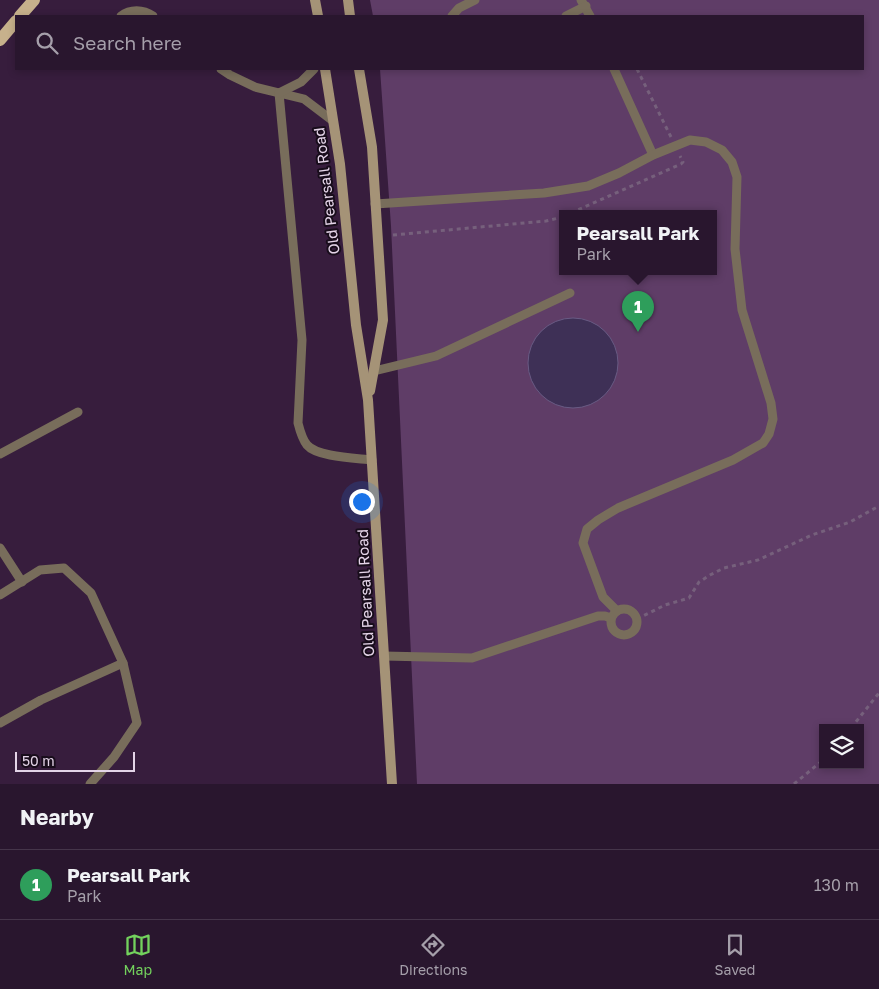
<!DOCTYPE html>
<html lang="en">
<head>
<meta charset="utf-8">
<style>
	:root { --surface:#29162e; --page:#35233a; --text:#f1f3f6; --muted:#a59faa; --line:#45354a; --accent:#73d25d }
	body { margin:0; font-family:"Golos Text",sans-serif; background:var(--page); color:var(--text) }
	.controls { position:absolute; right:15px; bottom:15px; display:grid; overflow:hidden; border-radius:0px; box-shadow:0 2px 8px #0003 }
	.controls button { width:45px; height:45px; display:grid; place-items:center; padding:0; border:0; border-bottom:1px solid var(--line); background:var(--surface); color:var(--text); font:25px sans-serif }
	.scale { position:absolute; left:15px; bottom:12px; width:120px; box-sizing:border-box; padding-left:5px; border:2px solid #e4d4e8; border-top:0; font-size:14px; line-height:18px; white-space:nowrap; color:#e4d4e8; -webkit-text-stroke:4px #180d1b; paint-order:stroke }
	.you { position:absolute; left:361px; top:501px; width:18px; height:18px; margin:-12px; border:4px solid #fff; border-radius:50%; background:#1a73e8; box-shadow:0 0 0 8px #1a73e833 }
	.badge { display:grid; place-items:center; width:32px; height:32px; border-radius:50%; background:var(--accent); color:#fff; font-size:16px; font-weight:700 }
	.pin { position:absolute; translate:-50% -41px; filter:drop-shadow(0 1px 2px #0008) }
	.pin::after { content:''; position:absolute; top:26px; width:18px; height:15px; background:inherit; clip-path:polygon(0 0,100% 0,50% 100%) }
	.popup { position:absolute; left:559px; top:210px; width:158px; height:65px; box-sizing:border-box; display:grid; place-content:center; border-radius:0px; background:var(--surface); filter:drop-shadow(0 1px 4px #0005); font-size:16px; white-space:nowrap; color:var(--muted) }
	.popup b { font-size:19px; color:var(--text) }
	.popup::after { content:''; position:absolute; left:50%; top:100%; margin-left:-10px; border:10px solid transparent; border-top-color:var(--surface) }
	.list { margin:0; padding:0; list-style:none }
	h2 { display:flex; justify-content:space-between; align-items:center; height:65px; margin:0; padding:0 20px; font-size:21px }
	h2 small { font-size:16px; font-weight:400; color:var(--muted) }
	.list li { display:grid; grid-template-columns:32px 1fr auto; gap:15px; align-items:center; box-sizing:border-box; height:70px; padding:0 20px; border-top:1px solid var(--line) }
	.list b { display:block; font-size:19px; white-space:nowrap }
	.list p { margin:0; font-size:16px; white-space:nowrap; color:var(--muted) }
	.list em { font-size:16px; font-style:normal; color:var(--muted) }
	.icon { flex:none; width:28px; height:28px; fill:none; stroke:currentColor; stroke-width:2; stroke-linecap:round; stroke-linejoin:round }
	.map { position:relative; flex:none; width:879px; height:784px; overflow:hidden }
	.search { position:absolute; background:var(--surface); box-shadow:0 2px 8px #0003; left:15px; right:15px; top:15px; height:55px; display:flex; align-items:center; gap:12px; box-sizing:border-box; padding:0 18px; border-radius:0px; color:var(--muted); font-size:19px }
	.sheet { height:135px; background:var(--surface) }
	nav { display:flex; justify-content:space-around; align-items:center; box-sizing:border-box; height:70px; border-top:1px solid var(--line); background:var(--surface); font-size:14px; color:var(--muted) }
	nav a { display:grid; justify-items:center; gap:2px }
	nav .on { color:var(--accent) }
	.map>svg:first-child { display:block }
</style>
</head>
<body>
<div class="map">
<svg width="879" height="784" viewBox="0 0 879 784">
	<rect width="100%" height="100%" fill="#371d3d"/>
	<!-- green -->
	<path fill="#5f3d67" fill-rule="evenodd" d="M370,0H879V784H417L391,226L380,69H863V16H373ZM563,213H713V271H563ZM823,728H860V765H823Z"/>
	<!-- building -->
	<circle fill="#3e3056" stroke="#695b84" cx="573" cy="363" r="45"/>
	<g fill="none" stroke-linecap="round" stroke-linejoin="round">
		<!-- path -->
		<g stroke="#76607c" stroke-width="3" stroke-dasharray="4 4" stroke-linecap="butt">
			<path d="M637,69L671,137"/>
			<path d="M571,213L681,164L683,162L680,156"/>
			<path d="M393,235L546,221L563,217"/>
			<path d="M637,619L665,605L689,598L699,582L710,575L724,568L758,560L812,535L850,522L879,506"/>
			<path d="M851,728L879,693"/>
			<path d="M794,784L823,760"/>
		</g>
		<!-- service -->
		<g stroke="#786d5b" stroke-width="9">
			<path d="M581,0L590,16"/>
			<path d="M121,16C130,9 143,9 153,16"/>
			<path d="M452,16L459,8L475,0"/>
			<path d="M566,16L586,6"/>
			<path d="M221,69L230,75L255,87L304,99L333,121"/>
			<path d="M614,69L653,155"/>
			<path d="M279,93L302,340L298,423C300,431 302,439 307,445C317,457 356,458 372,460"/>
			<path d="M279,93L301,82L314,69"/>
			<path d="M375,204L544,193L588,186L619,173L653,155L690,140L706,142L722,150L732,162L737,177L735,249L742,310L771,403L773,419L769,434L763,443L733,460L618,508L598,520L587,529L583,543L603,597L617,611"/>
			<path d="M374,371L436,356L570,293"/>
			<path d="M0,454L78,412"/>
			<path d="M0,548L22,582"/>
			<path d="M0,595L40,570L64,568L91,593L123,663L41,700L0,723"/>
			<circle cx="624" cy="622" r="13"/>
			<path d="M384,656L472,658L598,616H605L611,618"/>
			<path d="M90,784L114,757L137,723L123,663"/>
		</g>
		<!-- secondary -->
		<g stroke="#a59377" stroke-width="10">
			<path d="M315,0L318,16"/>
			<path d="M348,0L350,16"/>
			<path d="M325,69L340,164L356,325L368,400L392,784"/>
			<path d="M359,69L372,147L383,320L370,391"/>
		</g>
		<!-- primary -->
		<g stroke="#c7b18c" stroke-width="12">
			<path d="M20,16L34,0"/>
			<path d="M0,40L16,21"/>
		</g>
	</g>
	<g text-anchor="middle" dominant-baseline="central" stroke-width="4" stroke-linejoin="round" paint-order="stroke">
		<!-- street labels -->
		<g font-size="15" fill="#e4d4e8" stroke="#180d1b">
			<text transform="translate(326 191) rotate(-97)">Old Pearsall Road</text>
			<text transform="translate(365 593) rotate(-93)">Old Pearsall Road</text>
		</g>
	</g>
</svg>
<div class="controls">
<button><svg class="icon" aria-label="layers" viewBox="0 0 24 24"><path d="M12 4l9 5-9 5-9-5zM3 14l9 5 9-5"/></svg></button>
</div>
<div class="scale">50 m</div>
<div class="you"></div>
<div class="pin badge" style="left:638px;top:332px;background:#2e9e5b">1</div>
<div class="popup"><b>Pearsall Park</b>Park</div>
<div class="search"><svg class="icon" aria-label="search" viewBox="0 0 24 24"><circle cx="10" cy="10" r="6"/><path d="M15 15l6 6"/></svg>Search here</div>
</div>
<section class="sheet">
<h2>Nearby<small></small></h2>
<ul class="list">
<li><span class="badge" style="background:#2e9e5b">1</span><div><b>Pearsall Park</b><p>Park</p></div><em>130 m</em></li>
</ul>
</section>
<nav>
<a class="on"><svg class="icon" aria-label="map" viewBox="0 0 24 24"><path d="M3 6l6-2 6 2 6-2v14l-6 2-6-2-6 2zM9 4v14M15 6v14"/></svg>Map</a>
<a><svg class="icon" aria-label="directions" viewBox="0 0 24 24"><path d="M12 3l9 9-9 9-9-9zM9 14v-3h6M13 9l2 2-2 2"/></svg>Directions</a>
<a><svg class="icon" aria-label="saved" viewBox="0 0 24 24"><path d="M7 4h10v16l-5-4-5 4z"/></svg>Saved</a>
</nav>
</body>
</html>
